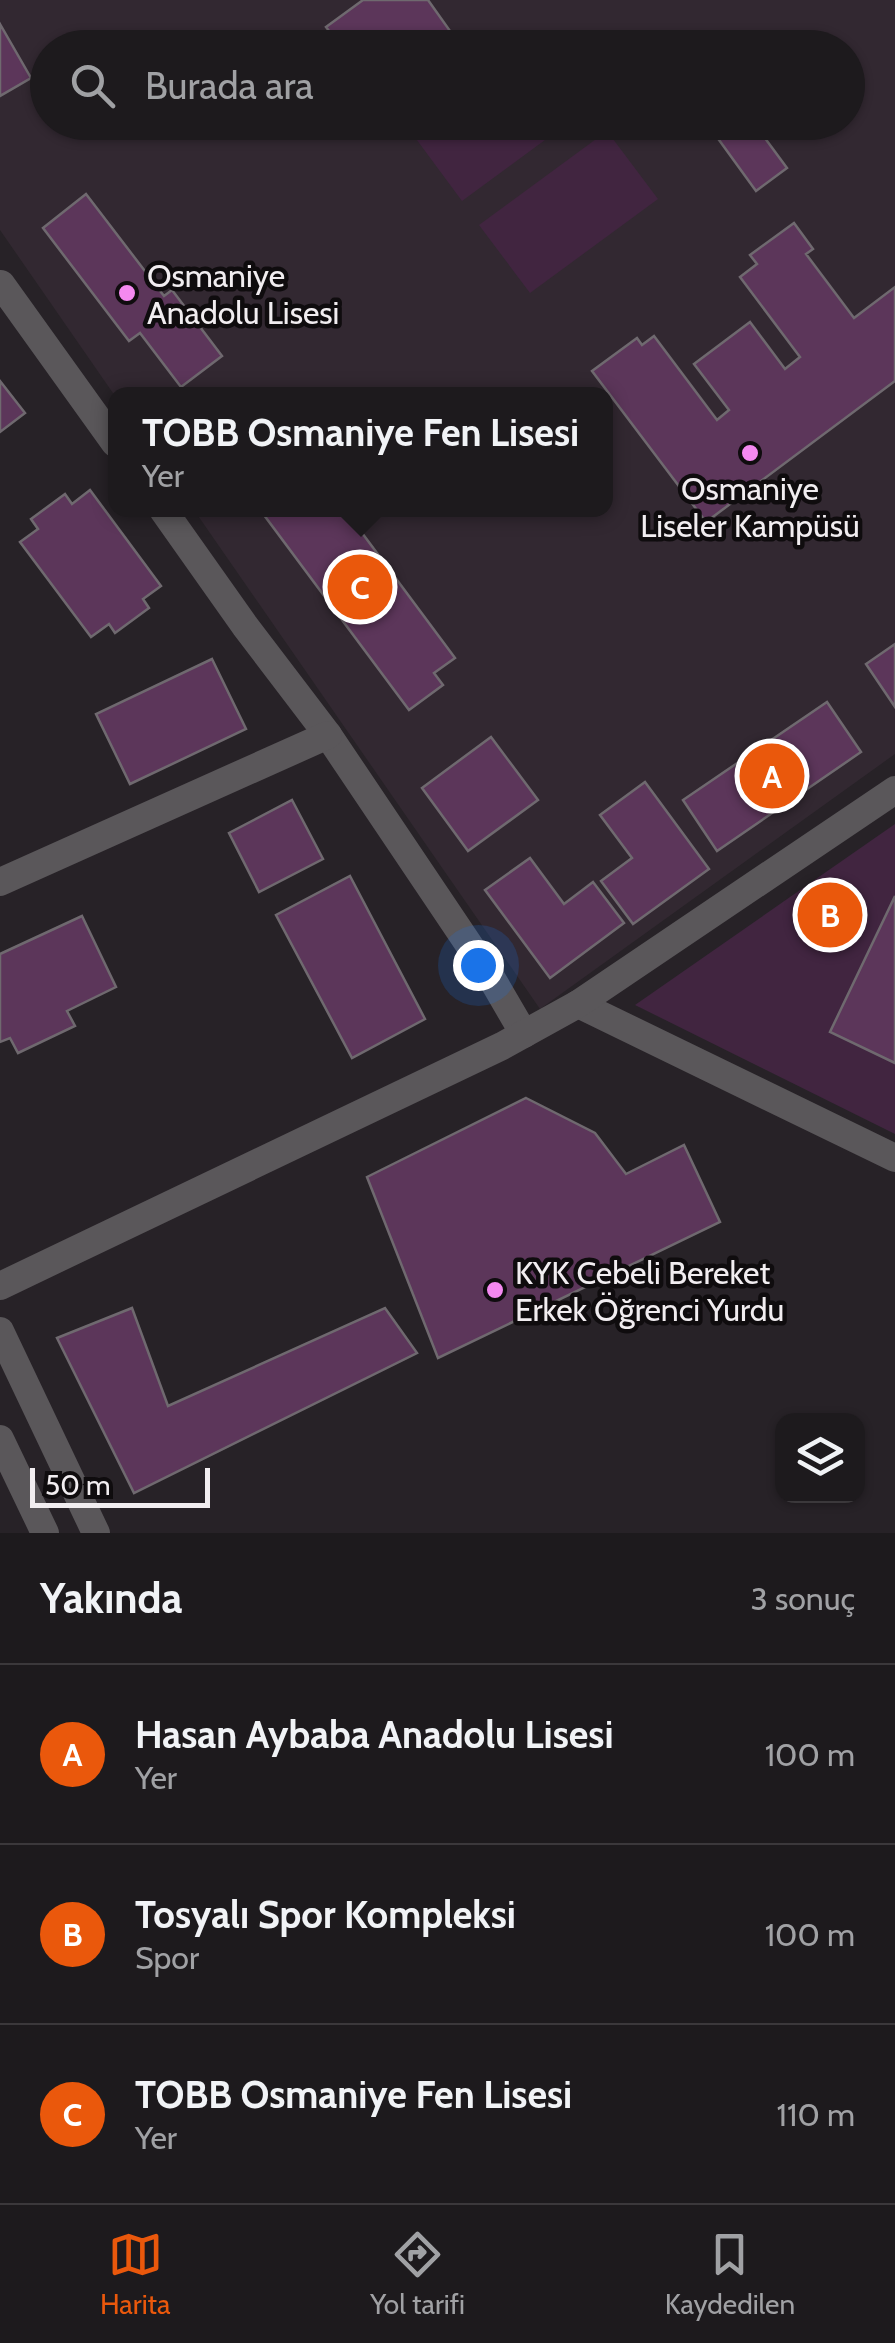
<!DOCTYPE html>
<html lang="tr">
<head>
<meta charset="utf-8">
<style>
	:root { --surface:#1d1a1d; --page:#2a272a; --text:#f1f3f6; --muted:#a0a1a4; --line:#3b383b; --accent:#ea580c }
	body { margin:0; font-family:Cabin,sans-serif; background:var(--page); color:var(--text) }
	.controls { position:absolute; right:30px; bottom:30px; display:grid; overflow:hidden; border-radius:20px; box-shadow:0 2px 8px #0004 }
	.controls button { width:90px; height:90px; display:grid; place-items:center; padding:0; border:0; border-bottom:2px solid var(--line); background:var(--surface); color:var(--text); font:50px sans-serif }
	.scale { position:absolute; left:30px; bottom:25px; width:180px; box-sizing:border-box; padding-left:10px; border:5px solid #f1edf0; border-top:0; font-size:28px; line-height:35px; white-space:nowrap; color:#f1edf0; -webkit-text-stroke:8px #0f0c0e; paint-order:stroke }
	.you { position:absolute; left:478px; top:965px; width:35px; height:35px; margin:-25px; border:8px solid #fff; border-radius:50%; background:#1a73e8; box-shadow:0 0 0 15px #1a73e833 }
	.badge { display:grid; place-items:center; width:65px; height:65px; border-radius:50%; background:var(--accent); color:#fff; font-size:32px; font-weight:700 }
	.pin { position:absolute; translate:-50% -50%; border:5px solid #fff; box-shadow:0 2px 10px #0006 }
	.popup { position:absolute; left:108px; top:387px; width:505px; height:130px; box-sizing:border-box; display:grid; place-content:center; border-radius:20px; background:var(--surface); filter:drop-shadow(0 2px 8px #0005); font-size:32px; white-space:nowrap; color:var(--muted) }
	.popup b { font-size:38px; color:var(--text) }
	.popup::after { content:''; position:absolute; left:50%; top:100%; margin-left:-20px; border:20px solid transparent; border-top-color:var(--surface) }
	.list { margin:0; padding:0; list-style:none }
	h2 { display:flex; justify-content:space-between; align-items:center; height:130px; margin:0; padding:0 40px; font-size:42px }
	h2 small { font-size:32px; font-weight:400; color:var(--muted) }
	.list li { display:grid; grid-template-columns:65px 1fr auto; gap:30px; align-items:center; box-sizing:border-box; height:180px; padding:0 40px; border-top:2px solid var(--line) }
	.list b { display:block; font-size:38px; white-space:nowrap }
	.list p { margin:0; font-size:32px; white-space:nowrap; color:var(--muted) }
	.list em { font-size:32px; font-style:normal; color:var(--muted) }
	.icon { flex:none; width:55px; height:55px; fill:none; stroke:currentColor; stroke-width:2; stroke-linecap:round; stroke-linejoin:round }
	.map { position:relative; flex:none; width:895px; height:1533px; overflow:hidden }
	.search { position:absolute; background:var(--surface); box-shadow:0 2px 8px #0004; left:30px; right:30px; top:30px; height:110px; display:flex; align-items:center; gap:25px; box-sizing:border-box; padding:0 35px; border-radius:55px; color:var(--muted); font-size:38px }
	.sheet { height:670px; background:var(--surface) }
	nav { display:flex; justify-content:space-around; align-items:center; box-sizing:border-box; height:140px; border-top:2px solid var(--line); background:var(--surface); font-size:28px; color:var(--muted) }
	nav a { display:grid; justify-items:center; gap:5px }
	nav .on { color:var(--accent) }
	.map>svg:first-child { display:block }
</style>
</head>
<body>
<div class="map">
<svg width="895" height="1533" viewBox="0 0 895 1533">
	<rect width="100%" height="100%" fill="#272227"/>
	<!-- built -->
	<path fill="#322831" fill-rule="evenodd" d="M0,0H895V754L540,1009L194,510H605V394L115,396L0,230ZM48,48H848V122H48Z"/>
	<!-- green -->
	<g fill="#412540">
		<path d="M424,123V122L568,123L462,201L411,132Z"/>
		<path d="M607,131L658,199L530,293L479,225Z"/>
		<path d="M895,824V1134L635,1005Z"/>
	</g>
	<!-- building -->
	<g fill="#5c365a" stroke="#6f696f" stroke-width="2.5">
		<path d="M363,0H428L460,45L457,48H342L326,27Z"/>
		<path d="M0,24L31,78L0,96Z"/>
		<path d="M706,122H753L787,168L756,191Z"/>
		<path d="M86,194L164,296L172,290L222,356L181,387L140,333L129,341L43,228Z"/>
		<path d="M794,223L813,249L806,254L854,318L895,287V381L706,522L592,371L637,338L642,345L654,336L717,420L729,410L694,364L750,322L785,369L800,357L740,277L757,264L750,255Z"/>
		<path d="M0,381L25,413L0,432Z"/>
		<path d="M90,490L161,586L143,599L149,608L115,633L109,624L91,637L20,542L38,529L31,519L65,494L72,504Z"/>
		<path d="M272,510H345L455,658L434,673L443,685L409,710L264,515Z"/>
		<path d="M895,644V707L866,664Z"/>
		<path d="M212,659L246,729L130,784L96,714Z"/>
		<path d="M827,702L861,752L717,851L683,800Z"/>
		<path d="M491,737L538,800L468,851L422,788Z"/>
		<path d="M645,782L709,869L633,924L601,881L632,858L600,815Z"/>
		<path d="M292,800L323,859L259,892L229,833Z"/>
		<path d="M530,858L564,904L593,882L624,923L550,978L485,890Z"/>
		<path d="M350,876L425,1019L352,1058L276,915Z"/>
		<path d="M895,896V1063L830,1032Z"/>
		<path d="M82,916L116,987L67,1011L75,1026L18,1053L10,1038L0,1042V954Z"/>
		<path d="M526,1098L595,1133L626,1174L684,1145L720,1222L438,1358L367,1177Z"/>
		<path d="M132,1308L168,1406L385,1308L417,1353L134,1493L57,1338Z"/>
	</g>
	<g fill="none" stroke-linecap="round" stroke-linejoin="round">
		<!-- street -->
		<g stroke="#5a575a" stroke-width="28">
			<path d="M1,284L115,443"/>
			<path d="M163,510L245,626L328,735L492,979L524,1034"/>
			<path d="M0,882L328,735"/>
			<path d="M578,1004L895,1158"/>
			<path d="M0,1286L502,1046L578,1004L895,790"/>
			<path d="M0,1331L96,1533"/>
			<path d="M0,1439L45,1533"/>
		</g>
	</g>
	<!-- markers -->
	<g fill="#f489f0" stroke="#0f0c0e" stroke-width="4">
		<circle cx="127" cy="293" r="10"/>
		<circle cx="750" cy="453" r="10"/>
		<circle cx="495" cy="1290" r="10"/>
	</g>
	<g text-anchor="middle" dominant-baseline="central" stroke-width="9" stroke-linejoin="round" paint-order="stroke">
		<!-- poi labels -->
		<g font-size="32" fill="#f1edf0" stroke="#0f0c0e" text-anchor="start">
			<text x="147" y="275">Osmaniye<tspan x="147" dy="37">Anadolu Lisesi</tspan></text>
			<text x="750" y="488" text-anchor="middle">Osmaniye<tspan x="750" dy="37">Liseler Kampüsü</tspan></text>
			<text x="515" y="1272">KYK Cebeli Bereket<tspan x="515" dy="37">Erkek Öğrenci Yurdu</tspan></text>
		</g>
	</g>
</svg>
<div class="controls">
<button><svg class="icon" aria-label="layers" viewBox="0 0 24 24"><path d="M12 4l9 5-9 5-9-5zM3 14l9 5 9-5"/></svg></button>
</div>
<div class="scale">50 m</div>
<div class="you"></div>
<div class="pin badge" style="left:772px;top:776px">A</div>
<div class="pin badge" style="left:830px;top:915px">B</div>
<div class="pin badge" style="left:360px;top:587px">C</div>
<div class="popup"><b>TOBB Osmaniye Fen Lisesi</b>Yer</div>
<div class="search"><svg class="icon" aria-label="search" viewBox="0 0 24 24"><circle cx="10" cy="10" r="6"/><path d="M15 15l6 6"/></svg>Burada ara</div>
</div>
<section class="sheet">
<h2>Yakında<small>3 sonuç</small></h2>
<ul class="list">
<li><span class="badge">A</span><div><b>Hasan Aybaba Anadolu Lisesi</b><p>Yer</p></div><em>100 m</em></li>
<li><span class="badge">B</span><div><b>Tosyalı Spor Kompleksi</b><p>Spor</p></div><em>100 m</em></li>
<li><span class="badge">C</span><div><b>TOBB Osmaniye Fen Lisesi</b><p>Yer</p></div><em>110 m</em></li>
</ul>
</section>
<nav>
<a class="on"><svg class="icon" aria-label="map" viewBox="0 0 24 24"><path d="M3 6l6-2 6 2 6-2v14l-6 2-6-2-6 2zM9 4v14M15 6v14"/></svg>Harita</a>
<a><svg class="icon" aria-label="directions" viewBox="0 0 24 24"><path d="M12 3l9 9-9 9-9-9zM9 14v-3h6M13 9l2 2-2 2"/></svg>Yol tarifi</a>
<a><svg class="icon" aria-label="saved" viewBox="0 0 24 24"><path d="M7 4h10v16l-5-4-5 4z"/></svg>Kaydedilen</a>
</nav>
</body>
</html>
